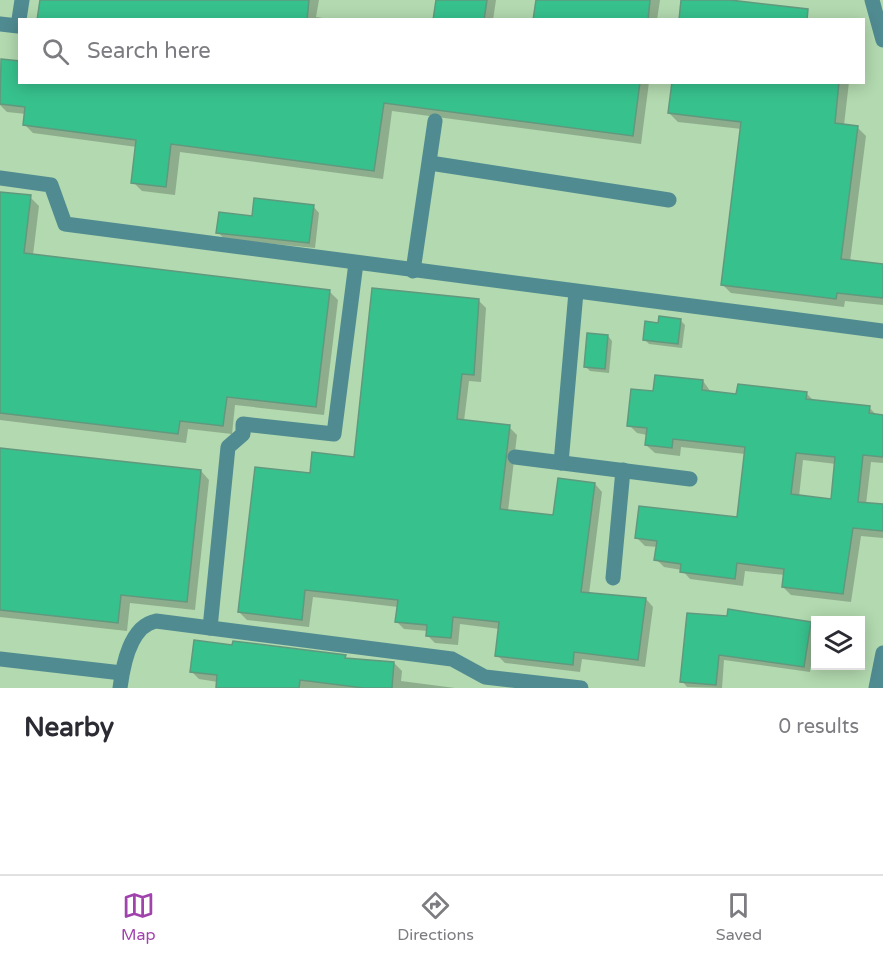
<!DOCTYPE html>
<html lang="en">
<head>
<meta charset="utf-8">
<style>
	:root { --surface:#fff; --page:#f2f2f3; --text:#2b2b33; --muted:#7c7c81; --line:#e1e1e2; --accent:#a143ad }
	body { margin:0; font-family:"Varela Round",sans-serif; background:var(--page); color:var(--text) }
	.controls { position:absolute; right:18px; bottom:18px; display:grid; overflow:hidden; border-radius:0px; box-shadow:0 3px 15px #0003 }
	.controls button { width:54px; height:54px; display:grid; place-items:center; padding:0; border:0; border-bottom:2px solid var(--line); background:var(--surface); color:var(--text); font:30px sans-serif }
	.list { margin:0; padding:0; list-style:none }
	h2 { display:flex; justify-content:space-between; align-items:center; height:78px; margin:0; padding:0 24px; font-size:26px }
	h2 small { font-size:20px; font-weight:400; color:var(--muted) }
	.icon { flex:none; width:33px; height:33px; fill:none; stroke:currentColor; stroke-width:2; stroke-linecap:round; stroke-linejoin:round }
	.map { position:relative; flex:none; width:883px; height:688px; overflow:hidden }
	.search { position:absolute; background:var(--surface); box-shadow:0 3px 15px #0003; left:18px; right:18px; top:18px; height:66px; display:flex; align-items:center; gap:15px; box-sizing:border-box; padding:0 21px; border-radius:0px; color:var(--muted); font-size:22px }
	.sheet { height:186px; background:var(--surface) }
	nav { display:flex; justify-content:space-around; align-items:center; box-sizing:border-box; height:84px; border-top:2px solid var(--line); background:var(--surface); font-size:16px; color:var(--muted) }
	nav a { display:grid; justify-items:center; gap:3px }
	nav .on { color:var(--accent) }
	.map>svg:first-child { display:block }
</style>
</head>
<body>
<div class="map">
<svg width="883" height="688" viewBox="0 0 883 688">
	<rect width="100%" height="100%" fill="#b2d9af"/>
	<!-- shadow -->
	<g fill="#0003" fill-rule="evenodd">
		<path d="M41,0H319L316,17L337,20H38Z"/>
		<path d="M438,0H496L493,20H435Z"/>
		<path d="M537,0H660L657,20H535Z"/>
		<path d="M3,61L20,82H649L641,144L392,111L383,179L180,152L175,195L142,191L133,182L137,147L33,133L24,124L26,114L7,112L0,105Z"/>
		<path d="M673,82H849L844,125L857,127L866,136L850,262L883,265V305L845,301L844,307L731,293L722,284L742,129L678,122L669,113Z"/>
		<path d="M0,193L30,197L39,206L33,255L329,291L338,300L324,415L235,405L232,434L188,429L186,443L0,420Z"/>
		<path d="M313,206L319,213L315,248L224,239L218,232L253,217Z"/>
		<path d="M478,300L486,308L481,382L469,381L464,421L509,427L517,435L508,511L555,517L595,484L602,492L589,594L646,599L653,607L645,667L582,659L580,672L505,663L497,655L500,629L460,624L458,645L435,643L427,635L428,631L404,629L396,621L398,607L313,597L309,627L247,620L239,612L312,475L355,458Z"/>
		<path d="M680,320L685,325L682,348L649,344L645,340L660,324Z"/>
		<path d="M608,336L612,341L609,373L590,371L586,367Z"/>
		<path d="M703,381L711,392L738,395L806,393L814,401L869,407L877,416H883V463L871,462L866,504L883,506V538L861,536L851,602L791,595L783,587L785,575L745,571L743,586L690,579L682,570L664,567L656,559L658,547L645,546L637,538L738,518L745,454L681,447L680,456L655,453L646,445L647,435L637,433L629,425L655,392ZM803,460L836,464L832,500L799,497Z"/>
		<path d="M0,449L201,471L209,480L195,610L130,603L127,631L0,617Z"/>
		<path d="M728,618L810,623L816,632L810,672L724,660L722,688L687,687L682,681Z"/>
		<path d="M345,657L347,659L394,663L402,671L401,681L455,688H217L218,682L199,679L192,672Z"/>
	</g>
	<!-- building -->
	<g fill="#37c18d" stroke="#61997e" stroke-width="1.5" fill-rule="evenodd">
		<path d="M40,0H309L307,20H37Z"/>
		<path d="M436,0H487L484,20H433Z"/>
		<path d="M536,0H650L648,20H533Z"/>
		<path d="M681,0H730L808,9L807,20H679Z"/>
		<path d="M1,59L20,61V82H640L633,136L384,103L374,171L171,144L166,187L131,183L136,140L23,125L25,107L0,104Z"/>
		<path d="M672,82H839L835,123L858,126L841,259L883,264V298L837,293L836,299L721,285L741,122L668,113Z"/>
		<path d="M0,192L31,195L24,253L330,290L316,407L227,397L223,426L180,421L178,434L0,413Z"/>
		<path d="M254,198L314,205L309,243L216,233L219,212L252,216Z"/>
		<path d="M372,288L479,299L474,375L462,374L457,419L510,425L500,509L553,515L558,478L595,483L581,592L646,598L638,660L574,652L573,665L495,656L499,622L453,617L451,638L426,636L427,625L395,622L398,600L305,590L302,620L238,612L255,467L310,473L312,452L354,457Z"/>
		<path d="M659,316L681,319L678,344L643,340L645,321L658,323Z"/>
		<path d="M587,333L608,335L605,369L584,367Z"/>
		<path d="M655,375L703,380L702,390L736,394L738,384L807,392L806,399L870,406L869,413L883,415V457L863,455L858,502L883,504V531L853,528L843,594L782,587L784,569L737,563L735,579L680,572L681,564L654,560L657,541L635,538L639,506L737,517L745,447L673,439L672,448L645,445L647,428L627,426L631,389L653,391ZM796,453L835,457L831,499L791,494Z"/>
		<path d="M0,448L201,470L187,602L121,595L118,623L0,610Z"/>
		<path d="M728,609L811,622L804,667L719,655L716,685L680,682L687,613L727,616Z"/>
		<path d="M194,640L232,645L233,641L346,655L345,658L394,662L392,688H364L300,680L299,688H216L217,675L190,672Z"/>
	</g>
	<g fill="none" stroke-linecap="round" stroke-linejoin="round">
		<!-- minor -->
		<g stroke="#508b91" stroke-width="15">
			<path d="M872,0L883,40"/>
			<path d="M0,24L18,26L22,0"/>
			<path d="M430,163L669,200"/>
			<path d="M0,178L51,185L65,224L883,331"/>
			<path d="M413,271L435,121"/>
			<path d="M515,457L690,479"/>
			<path d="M561,463L576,292"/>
			<path d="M613,578L623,470"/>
			<path d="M210,628L228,447L243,434V424L334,434L356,263"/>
			<path d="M0,659L122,673"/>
			<path d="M120,688C123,665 130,626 156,621L452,659L485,677L581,688"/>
			<path d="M876,688L883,653"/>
		</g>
	</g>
</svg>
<div class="controls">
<button><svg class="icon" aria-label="layers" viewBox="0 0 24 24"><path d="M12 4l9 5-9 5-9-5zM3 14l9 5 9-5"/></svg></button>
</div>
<div class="search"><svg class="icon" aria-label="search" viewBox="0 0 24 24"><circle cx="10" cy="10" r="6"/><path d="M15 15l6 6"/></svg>Search here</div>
</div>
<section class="sheet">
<h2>Nearby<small>0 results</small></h2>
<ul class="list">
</ul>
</section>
<nav>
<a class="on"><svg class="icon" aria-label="map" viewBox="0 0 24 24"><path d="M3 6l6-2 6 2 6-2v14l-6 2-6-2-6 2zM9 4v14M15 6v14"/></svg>Map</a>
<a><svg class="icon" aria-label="directions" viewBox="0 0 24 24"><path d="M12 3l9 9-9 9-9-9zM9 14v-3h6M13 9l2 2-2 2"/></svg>Directions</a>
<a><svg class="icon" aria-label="saved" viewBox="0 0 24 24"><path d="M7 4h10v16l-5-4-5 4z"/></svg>Saved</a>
</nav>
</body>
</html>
